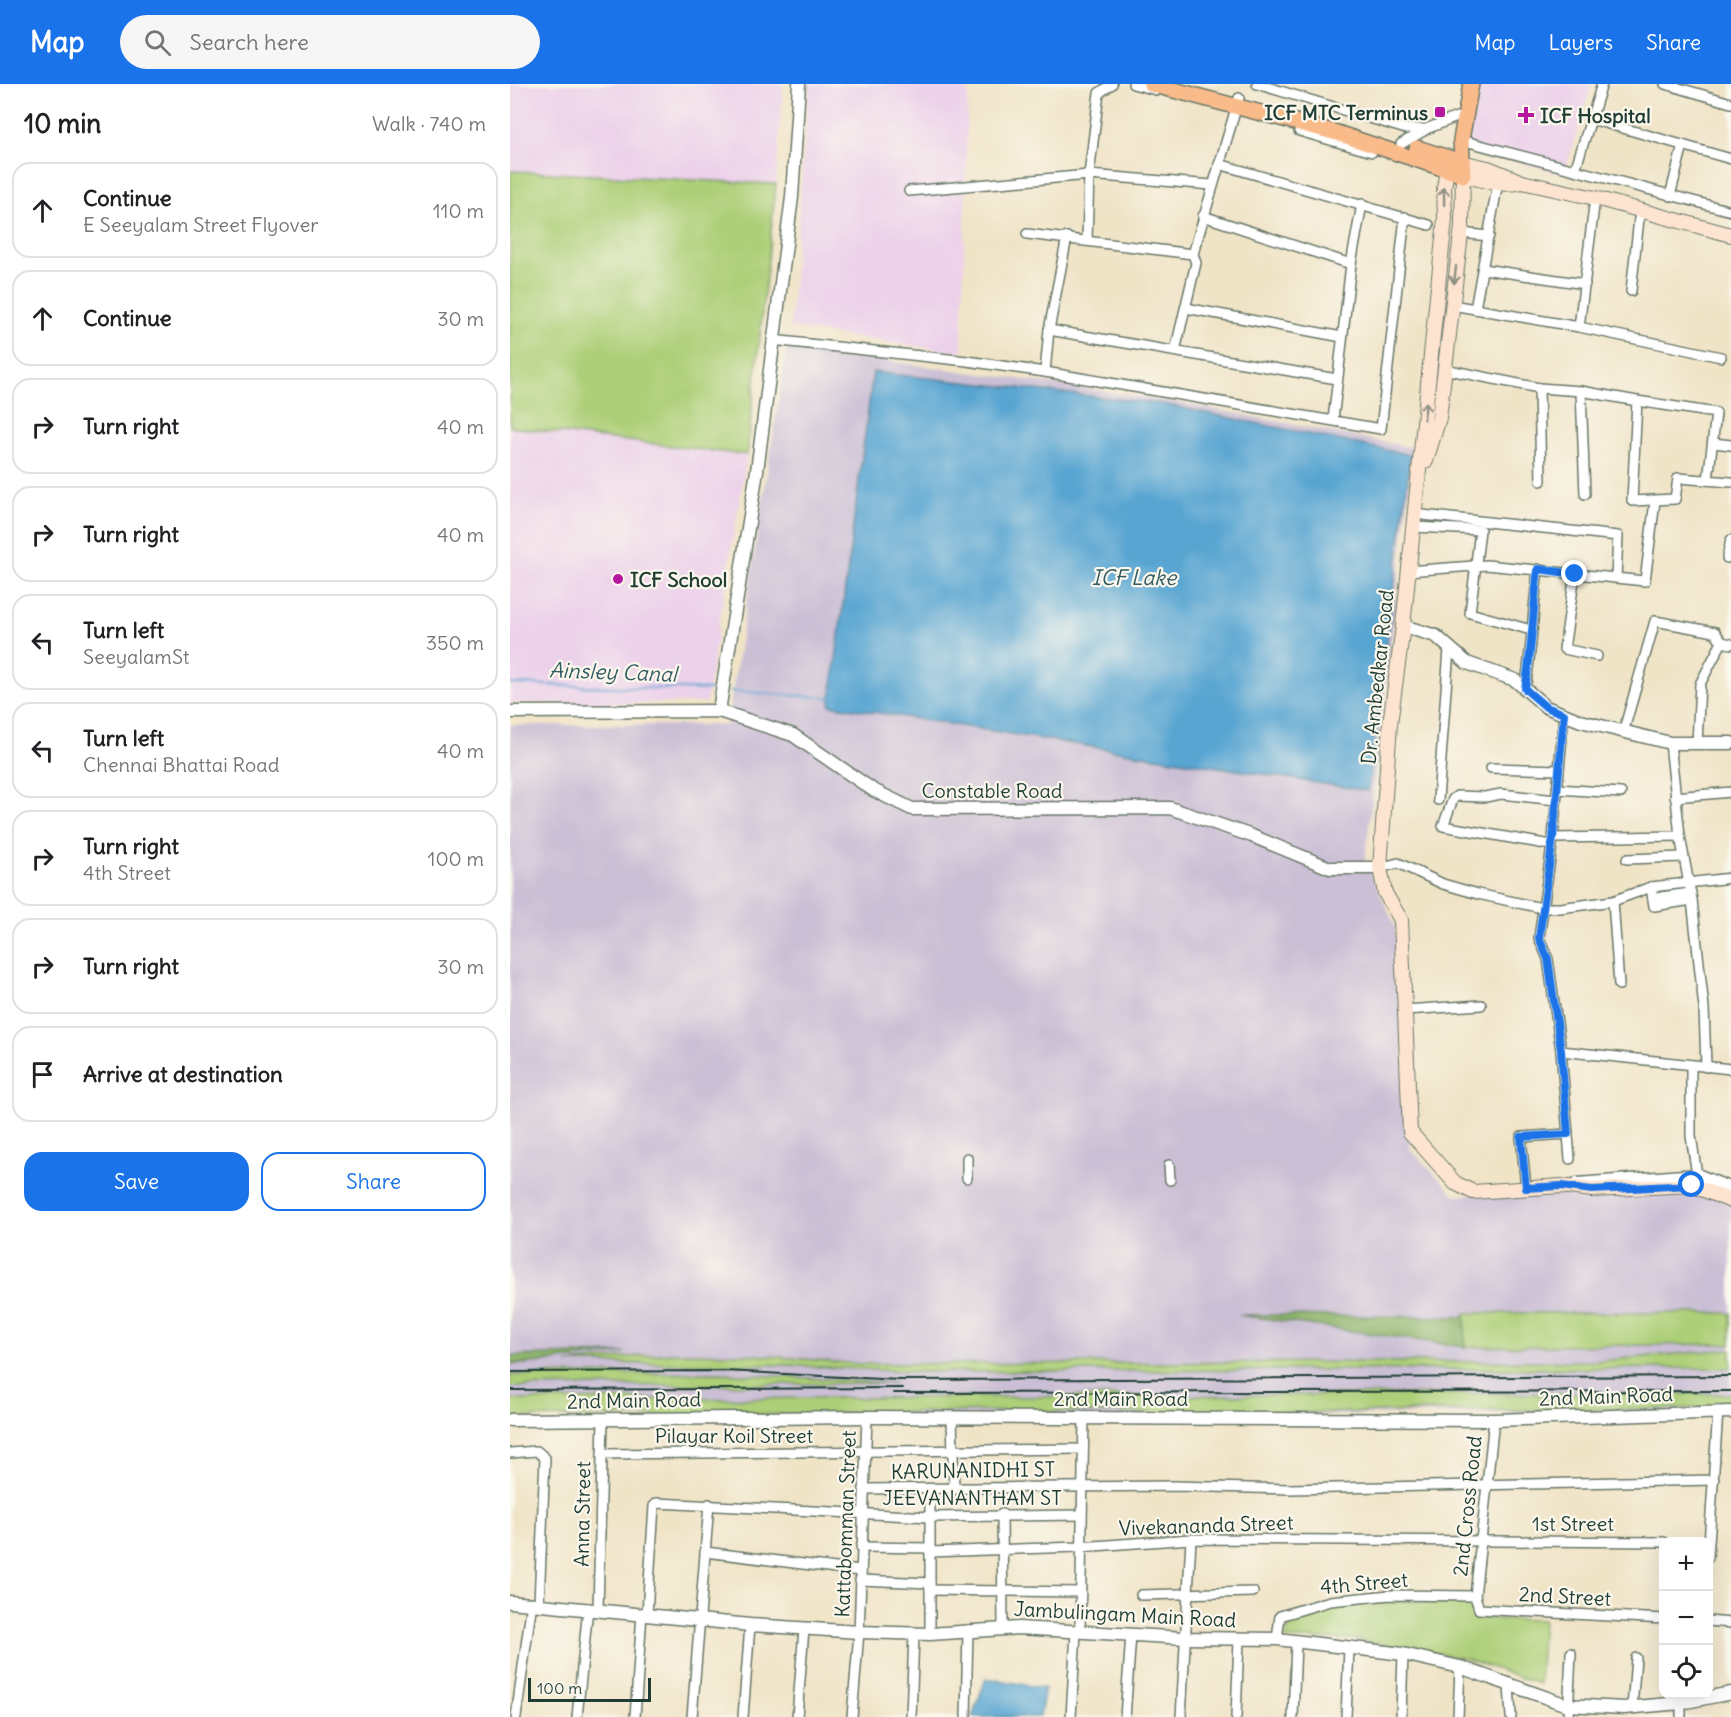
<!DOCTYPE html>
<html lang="en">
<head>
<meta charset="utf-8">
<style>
	:root { --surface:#fff; --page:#f6f6f6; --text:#202124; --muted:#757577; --line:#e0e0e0; --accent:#1a73e8 }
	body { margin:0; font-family:Delius,sans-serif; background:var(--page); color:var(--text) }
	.controls { position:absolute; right:18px; bottom:18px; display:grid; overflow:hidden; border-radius:12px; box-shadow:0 6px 24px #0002 }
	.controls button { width:54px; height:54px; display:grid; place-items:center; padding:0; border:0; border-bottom:2px solid var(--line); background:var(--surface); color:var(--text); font:30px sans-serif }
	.scale { position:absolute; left:18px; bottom:15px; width:123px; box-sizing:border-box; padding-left:6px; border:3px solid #1f3d34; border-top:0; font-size:16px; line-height:21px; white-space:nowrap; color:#1f3d34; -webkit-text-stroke:4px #fbf7ec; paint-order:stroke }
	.stop { position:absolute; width:18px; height:18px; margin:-14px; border:4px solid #1a73e8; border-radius:50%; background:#fff }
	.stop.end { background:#1a73e8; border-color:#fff; box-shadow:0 2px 6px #0008 }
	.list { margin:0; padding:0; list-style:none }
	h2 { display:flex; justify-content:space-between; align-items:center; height:78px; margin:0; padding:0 24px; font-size:26px }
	h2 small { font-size:20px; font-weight:400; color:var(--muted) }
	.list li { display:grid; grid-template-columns:39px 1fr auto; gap:18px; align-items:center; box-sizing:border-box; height:96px; margin:0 12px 12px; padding:0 12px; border:2px solid var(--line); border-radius:18px }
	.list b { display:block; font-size:22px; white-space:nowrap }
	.list p { margin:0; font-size:20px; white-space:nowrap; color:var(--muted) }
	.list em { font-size:20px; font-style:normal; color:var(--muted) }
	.actions { display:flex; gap:12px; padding:18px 24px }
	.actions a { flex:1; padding:14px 0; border:2px solid var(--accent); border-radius:18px; text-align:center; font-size:21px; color:var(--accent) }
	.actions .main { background:var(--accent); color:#fff }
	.icon { flex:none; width:33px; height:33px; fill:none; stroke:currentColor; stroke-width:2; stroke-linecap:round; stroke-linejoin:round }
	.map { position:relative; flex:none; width:1221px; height:1633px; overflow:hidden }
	header { display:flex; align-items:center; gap:36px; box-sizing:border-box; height:84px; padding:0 30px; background:var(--accent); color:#fff }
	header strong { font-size:28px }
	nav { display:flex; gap:33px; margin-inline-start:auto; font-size:21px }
	.search { width:420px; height:54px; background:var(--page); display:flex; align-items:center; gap:15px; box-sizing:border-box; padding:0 21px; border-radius:33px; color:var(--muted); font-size:22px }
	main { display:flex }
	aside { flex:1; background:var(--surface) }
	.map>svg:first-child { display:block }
</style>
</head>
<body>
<header>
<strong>Map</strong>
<div class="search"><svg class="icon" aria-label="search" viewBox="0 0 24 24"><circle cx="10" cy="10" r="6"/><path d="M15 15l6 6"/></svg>Search here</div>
<nav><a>Map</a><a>Layers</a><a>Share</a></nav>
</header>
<main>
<aside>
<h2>10 min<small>Walk · 740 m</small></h2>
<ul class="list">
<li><svg class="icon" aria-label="ahead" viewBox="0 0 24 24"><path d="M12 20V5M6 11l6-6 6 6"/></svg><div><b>Continue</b><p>E Seeyalam Street Flyover</p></div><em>110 m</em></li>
<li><svg class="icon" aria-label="ahead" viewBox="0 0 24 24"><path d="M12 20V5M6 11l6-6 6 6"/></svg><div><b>Continue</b></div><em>30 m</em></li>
<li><svg class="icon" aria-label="right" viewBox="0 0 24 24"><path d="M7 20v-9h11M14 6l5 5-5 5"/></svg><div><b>Turn right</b></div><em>40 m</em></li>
<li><svg class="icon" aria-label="right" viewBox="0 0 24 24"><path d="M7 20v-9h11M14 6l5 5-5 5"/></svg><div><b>Turn right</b></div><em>40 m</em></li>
<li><svg class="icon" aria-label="left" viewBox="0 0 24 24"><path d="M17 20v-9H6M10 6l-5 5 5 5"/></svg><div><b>Turn left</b><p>SeeyalamSt</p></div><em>350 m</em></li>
<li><svg class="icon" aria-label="left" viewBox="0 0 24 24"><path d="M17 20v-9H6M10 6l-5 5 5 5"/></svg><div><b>Turn left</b><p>Chennai Bhattai Road</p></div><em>40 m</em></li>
<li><svg class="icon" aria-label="right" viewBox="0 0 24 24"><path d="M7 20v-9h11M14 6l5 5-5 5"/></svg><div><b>Turn right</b><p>4th Street</p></div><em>100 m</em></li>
<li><svg class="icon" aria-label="right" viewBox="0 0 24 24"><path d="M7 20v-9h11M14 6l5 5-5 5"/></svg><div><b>Turn right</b></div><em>30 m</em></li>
<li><svg class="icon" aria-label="arrive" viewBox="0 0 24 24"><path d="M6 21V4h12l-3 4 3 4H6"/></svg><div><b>Arrive at destination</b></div></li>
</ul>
<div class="actions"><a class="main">Save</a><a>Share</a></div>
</aside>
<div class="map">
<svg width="1221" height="1633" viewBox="0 0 1221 1633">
	<rect width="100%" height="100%" fill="#fbf7ec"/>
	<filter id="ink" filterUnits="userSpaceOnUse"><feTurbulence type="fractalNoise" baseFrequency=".0167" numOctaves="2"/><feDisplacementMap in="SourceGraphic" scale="12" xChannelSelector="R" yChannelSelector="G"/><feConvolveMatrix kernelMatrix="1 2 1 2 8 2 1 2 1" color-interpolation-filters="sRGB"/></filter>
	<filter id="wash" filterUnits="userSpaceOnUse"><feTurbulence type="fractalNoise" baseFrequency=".008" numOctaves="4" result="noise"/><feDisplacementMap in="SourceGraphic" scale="24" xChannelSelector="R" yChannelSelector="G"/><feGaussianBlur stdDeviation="1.35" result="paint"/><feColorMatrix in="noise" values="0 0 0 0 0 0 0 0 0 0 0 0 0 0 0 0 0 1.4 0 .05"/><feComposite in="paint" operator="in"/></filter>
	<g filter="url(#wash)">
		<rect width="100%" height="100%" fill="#f0e4c7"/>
		<!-- built -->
		<g fill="#ecd1ea">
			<path d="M0,0H273L266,100L0,87Z"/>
			<path d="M299,0H458L452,269L280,244Z"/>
			<path d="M964,0H1082L1054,90L953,62Z"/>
			<path d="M0,343L237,371L196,619H0Z"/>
		</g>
		<!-- industrial -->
		<path fill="#cbbfd5" d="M277,263L657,316L904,364L855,776L885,842L900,1065L946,1112L1183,1096L1221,1120V1326L591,1334L0,1328V641H217Z"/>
		<!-- green -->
		<g fill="#adcf78" stroke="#668656" stroke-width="1.5">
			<path d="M0,87L266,100L237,371L0,343Z"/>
			<path d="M955,1229H1221V1260L955,1263Z"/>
			<path d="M1221,1265V1284L403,1288L277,1281L57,1279L163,1269L234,1270L350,1280L1088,1277Z"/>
			<path d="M208,1289L385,1299L0,1303V1291Z"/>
			<path d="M1117,1309L1221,1310V1324L673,1330L499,1327L0,1334V1316Z"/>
			<path d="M875,1517L963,1519L964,1534L1033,1536L1029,1600L957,1575L844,1555H775L784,1529Z"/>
		</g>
		<!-- forest -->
		<g fill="#8ab268" stroke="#54784e" stroke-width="1.5">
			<path d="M729,1231L955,1233V1263L948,1262Z"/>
			<path d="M115,1269L14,1280H0V1272Z"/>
		</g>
		<!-- water -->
		<g fill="#59a5d2" stroke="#3c7183" stroke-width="1.5">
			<path d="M363,288L653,320L901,371L858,707L320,621Z"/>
			<path d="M476,1594L535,1604L530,1633H462Z"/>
		</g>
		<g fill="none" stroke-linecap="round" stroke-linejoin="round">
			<!-- stream -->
			<g stroke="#59a5d2" stroke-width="2">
				<path d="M0,600L205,606"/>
				<path d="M220,607L322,614"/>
			</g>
		</g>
	</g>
	<g filter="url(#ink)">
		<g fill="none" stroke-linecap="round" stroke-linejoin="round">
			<defs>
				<g id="minor">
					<path d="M602,0L589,9L579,91L702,101"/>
					<path d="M623,0L646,6"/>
					<path d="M747,0L896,45H916L947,33"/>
					<path d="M1155,0L1221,19"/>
					<path d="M1081,35L1221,75"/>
					<path d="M789,47L862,68"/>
					<path d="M951,56L1221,127"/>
					<path d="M891,60L915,46"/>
					<path d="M709,80L919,141"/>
					<path d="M1065,86L1092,0"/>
					<path d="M399,107L579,91L577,156"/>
					<path d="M1160,112L1173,61"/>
					<path d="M693,132L841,180"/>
					<path d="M951,149L979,152"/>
					<path d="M517,150L683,170"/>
					<path d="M973,185L1075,200"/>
					<path d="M1121,207L1130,126"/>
					<path d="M942,221L1069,243L1211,273"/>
					<path d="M676,224L832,253"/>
					<path d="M965,225L988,98"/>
					<path d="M1069,243L1085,114"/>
					<path d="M539,246L827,295"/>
					<path d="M262,256L457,277L535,288L871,345L895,133"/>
					<path d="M665,267L686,179L683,170L729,14"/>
					<path d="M934,285L1029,304L1071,307L1127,317L1122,417L1165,415L1168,394L1221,398"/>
					<path d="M535,288L539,246L557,153"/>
					<path d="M1029,304L1031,397"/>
					<path d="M1071,307L1075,410"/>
					<path d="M1127,317L1206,329L1198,396"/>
					<path d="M823,336L841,180L852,120"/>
					<path d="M1203,359L1221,361"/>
					<path d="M903,430L1108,452L1106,494"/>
					<path d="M903,443L970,446L960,529L1021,546"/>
					<path d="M1217,474L1221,456"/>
					<path d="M897,487L977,481L1135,497L1145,417"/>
					<path d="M1065,490L1054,565L1087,572"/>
					<path d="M1015,605C1022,565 1023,525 1028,485"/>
					<path d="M1054,630L1043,754L1029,854L1038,875L1051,967L1060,1075"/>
					<path d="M1113,649L1145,537L1205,548L1212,558"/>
					<path d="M1160,659L1170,752L1182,816L1194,924L1196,983"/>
					<path d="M1187,659L1190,600L1212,558L1221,560"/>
					<path d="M981,684L1049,686"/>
					<path d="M1047,705L1111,709"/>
					<path d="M1165,713L1221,708"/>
					<path d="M928,716L939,565"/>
					<path d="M1043,754L1170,752"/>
					<path d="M1041,761L933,742L943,715L947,712L975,713L991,710L1046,716"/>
					<path d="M1117,775L1173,773"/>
					<path d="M870,784L888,779L933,800L968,810L1032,824H1050L1103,817L1141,803L1221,794"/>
					<path d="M1141,803L1144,822L1182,816"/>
					<path d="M1143,814L1181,809"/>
					<path d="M1103,817L1109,901"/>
					<path d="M895,926L971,921"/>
					<path d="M1051,967L1221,985"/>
					<path d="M1181,981V1052L1187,1091"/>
					<path d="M457,1074V1094"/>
					<path d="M659,1081L660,1096"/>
					<path d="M1016,1104L1011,1053L1058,1050"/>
					<path d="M442,1334L444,1406"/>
					<path d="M984,1336L965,1512L969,1525L1154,1535"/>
					<path d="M0,1369L27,1367L35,1374L29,1519"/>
					<path d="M92,1370L573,1365"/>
					<path d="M354,1405L664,1402L780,1405L1204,1396"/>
					<path d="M492,1430L493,1544"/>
					<path d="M351,1463L420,1464"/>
					<path d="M195,1468L350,1487"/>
					<path d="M420,1468L570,1463L681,1455L1154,1458"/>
					<path d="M1198,1474L1208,1327"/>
					<path d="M350,1496L420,1499"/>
					<path d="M420,1506L570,1508"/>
					<path d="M631,1511L743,1508"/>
					<path d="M88,1525L93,1336"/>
					<path d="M137,1529L144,1422L147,1419L420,1433L571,1431"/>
					<path d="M1198,1537L1221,1539"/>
					<path d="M570,1548L574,1333"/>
					<path d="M420,1550V1406"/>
					<path d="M767,1555L770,1532L820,1517L880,1511L965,1512"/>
					<path d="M999,1601L1001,1633"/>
					<path d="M1171,1619V1633"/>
					<path d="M1122,1624L1126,1574"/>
					<path d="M6,1633L22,1518"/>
					<path d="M67,1633L78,1524"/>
					<path d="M125,1633L132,1529"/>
					<path d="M182,1633L199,1420"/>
					<path d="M233,1633L240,1541"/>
					<path d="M287,1633L294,1545"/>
					<path d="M342,1633L349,1548L357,1333"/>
					<path d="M401,1633L404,1550"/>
					<path d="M456,1633L458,1546"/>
					<path d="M561,1633L566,1548"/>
					<path d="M615,1633L621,1551"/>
					<path d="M671,1633L681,1455"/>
					<path d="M726,1633L729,1556"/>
					<path d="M783,1633L786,1559"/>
					<path d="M836,1633L839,1564"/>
					<path d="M891,1633L893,1570"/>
					<path d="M948,1633L950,1583"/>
					<path d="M1058,1633L1061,1569"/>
				</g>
				<g id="tertiary">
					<path d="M893,542L926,552L957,579L1005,596L1036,623L1071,637L1160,659H1221"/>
					<path d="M209,627L247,387L282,113L289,0"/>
					<path d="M0,628L209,627L283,651L363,706L402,725L660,724L742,752L820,784H870"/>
					<path d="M1067,1100L1187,1091L1221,1105"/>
					<path d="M0,1336L357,1333L984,1336L1221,1328"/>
					<path d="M0,1518L240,1541L349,1548L420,1550L509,1544L675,1554L767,1555L893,1570L950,1583L1057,1621L1114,1624L1171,1619L1221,1609"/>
				</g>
				<g id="secondary">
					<path d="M951,78L978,84L1012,98L1085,114L1221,151"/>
					<path d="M937,85L934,104L935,135L893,542L880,640L870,784L875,809L891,836L900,1048L945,1099L963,1108L1051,1102L1082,1106L1182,1101L1221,1117"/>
					<path d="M916,377L929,334L952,142L953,91C971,96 993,103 1012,98"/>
				</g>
				<g id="primary">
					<path d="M641,0L827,49L953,91L951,56L961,0"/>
					<path d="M907,64L951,78"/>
				</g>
			</defs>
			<!-- minor casing -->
			<use href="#minor" stroke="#687767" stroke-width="12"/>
			<!-- tertiary casing -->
			<use href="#tertiary" stroke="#687767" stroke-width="15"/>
			<!-- secondary casing -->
			<use href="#secondary" stroke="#687767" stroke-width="16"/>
			<!-- primary casing -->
			<use href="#primary" stroke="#687767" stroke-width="18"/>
			<!-- minor -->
			<use href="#minor" stroke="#fff" stroke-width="9"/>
			<!-- tertiary -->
			<use href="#tertiary" stroke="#fff" stroke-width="12"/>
			<!-- secondary -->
			<use href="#secondary" stroke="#fde4d1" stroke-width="14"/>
			<!-- primary -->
			<use href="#primary" stroke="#fabb8b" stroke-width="15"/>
			<!-- rail -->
			<g stroke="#1f3d34" stroke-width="2">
				<path d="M0,1288L215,1287L390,1296L1221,1292"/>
				<path d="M0,1306L393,1304"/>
				<path d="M384,1309L1221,1307"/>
			</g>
		</g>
		<!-- one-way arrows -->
		<defs><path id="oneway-shaft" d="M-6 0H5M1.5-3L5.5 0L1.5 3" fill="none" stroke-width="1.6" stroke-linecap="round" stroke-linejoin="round" transform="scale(1.5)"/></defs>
		<g stroke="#8e9082">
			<use href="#oneway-shaft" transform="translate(934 112) rotate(-91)"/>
			<use href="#oneway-shaft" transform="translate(945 191) rotate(97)"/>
			<use href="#oneway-shaft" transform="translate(915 327) rotate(-84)"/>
		</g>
	</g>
	<g fill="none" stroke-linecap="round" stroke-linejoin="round" filter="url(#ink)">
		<!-- route -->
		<path stroke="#1a73e8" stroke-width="8" d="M1065,490L1028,485C1023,525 1022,565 1015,605L1036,623L1054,630L1043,754L1029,854L1038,875L1051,967L1058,1050L1011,1053L1016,1104L1051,1102L1082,1106L1182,1101"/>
	</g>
	<!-- markers -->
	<g fill="#b5179e" stroke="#fbf7ec" stroke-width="2">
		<rect x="924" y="22" width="12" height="12" rx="3"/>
		<path d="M1013 22h6v6h6v6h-6v6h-6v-6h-6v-6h6z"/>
		<circle cx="108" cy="495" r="6"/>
	</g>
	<g text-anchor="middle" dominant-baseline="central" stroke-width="4.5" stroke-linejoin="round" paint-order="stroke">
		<!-- poi labels -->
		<g font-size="20" font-weight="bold" fill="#1f3d34" stroke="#fbf7ec" text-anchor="start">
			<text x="918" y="28" text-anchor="end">ICF MTC Terminus</text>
			<text x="1030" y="31">ICF Hospital</text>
			<text x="120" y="495">ICF School</text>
		</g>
		<!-- street labels -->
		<g font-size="20" fill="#1f3d34" stroke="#fbf7ec">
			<text transform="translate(867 593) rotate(-84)">Dr. Ambedkar Road</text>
			<text x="482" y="706">Constable Road</text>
			<text transform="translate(1096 1312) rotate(-2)">2nd Main Road</text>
			<text x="611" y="1314">2nd Main Road</text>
			<text transform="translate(124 1316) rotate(-1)">2nd Main Road</text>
			<text x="224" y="1351">Pilayar Koil Street</text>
			<text transform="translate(463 1386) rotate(-1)">KARUNANIDHI ST</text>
			<text x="462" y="1413">JEEVANANTHAM ST</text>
			<text transform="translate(957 1422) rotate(-84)">2nd Cross Road</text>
			<text transform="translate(72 1430) rotate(-89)">Anna Street</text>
			<text x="1063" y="1439">1st Street</text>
			<text transform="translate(335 1440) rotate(-88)">Kattabomman Street</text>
			<text transform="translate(696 1441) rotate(-2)">Vivekananda Street</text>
			<text transform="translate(854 1499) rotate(-5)">4th Street</text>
			<text transform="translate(1055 1512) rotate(3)">2nd Street</text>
			<text transform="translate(615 1530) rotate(3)">Jambulingam Main Road</text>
		</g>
		<!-- water labels -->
		<g font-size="21" font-style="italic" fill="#305c63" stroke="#fbf7ec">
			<text x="624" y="493">ICF Lake</text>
			<text transform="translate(103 588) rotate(2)">Ainsley Canal</text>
		</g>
	</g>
</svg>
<div class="controls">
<button>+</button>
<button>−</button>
<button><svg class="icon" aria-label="locate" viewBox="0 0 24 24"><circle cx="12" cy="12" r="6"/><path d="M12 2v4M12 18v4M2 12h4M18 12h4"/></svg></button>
</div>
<div class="scale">100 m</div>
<div class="stop" style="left:1182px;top:1101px"></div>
<div class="stop end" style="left:1065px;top:490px"></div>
</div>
</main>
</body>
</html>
